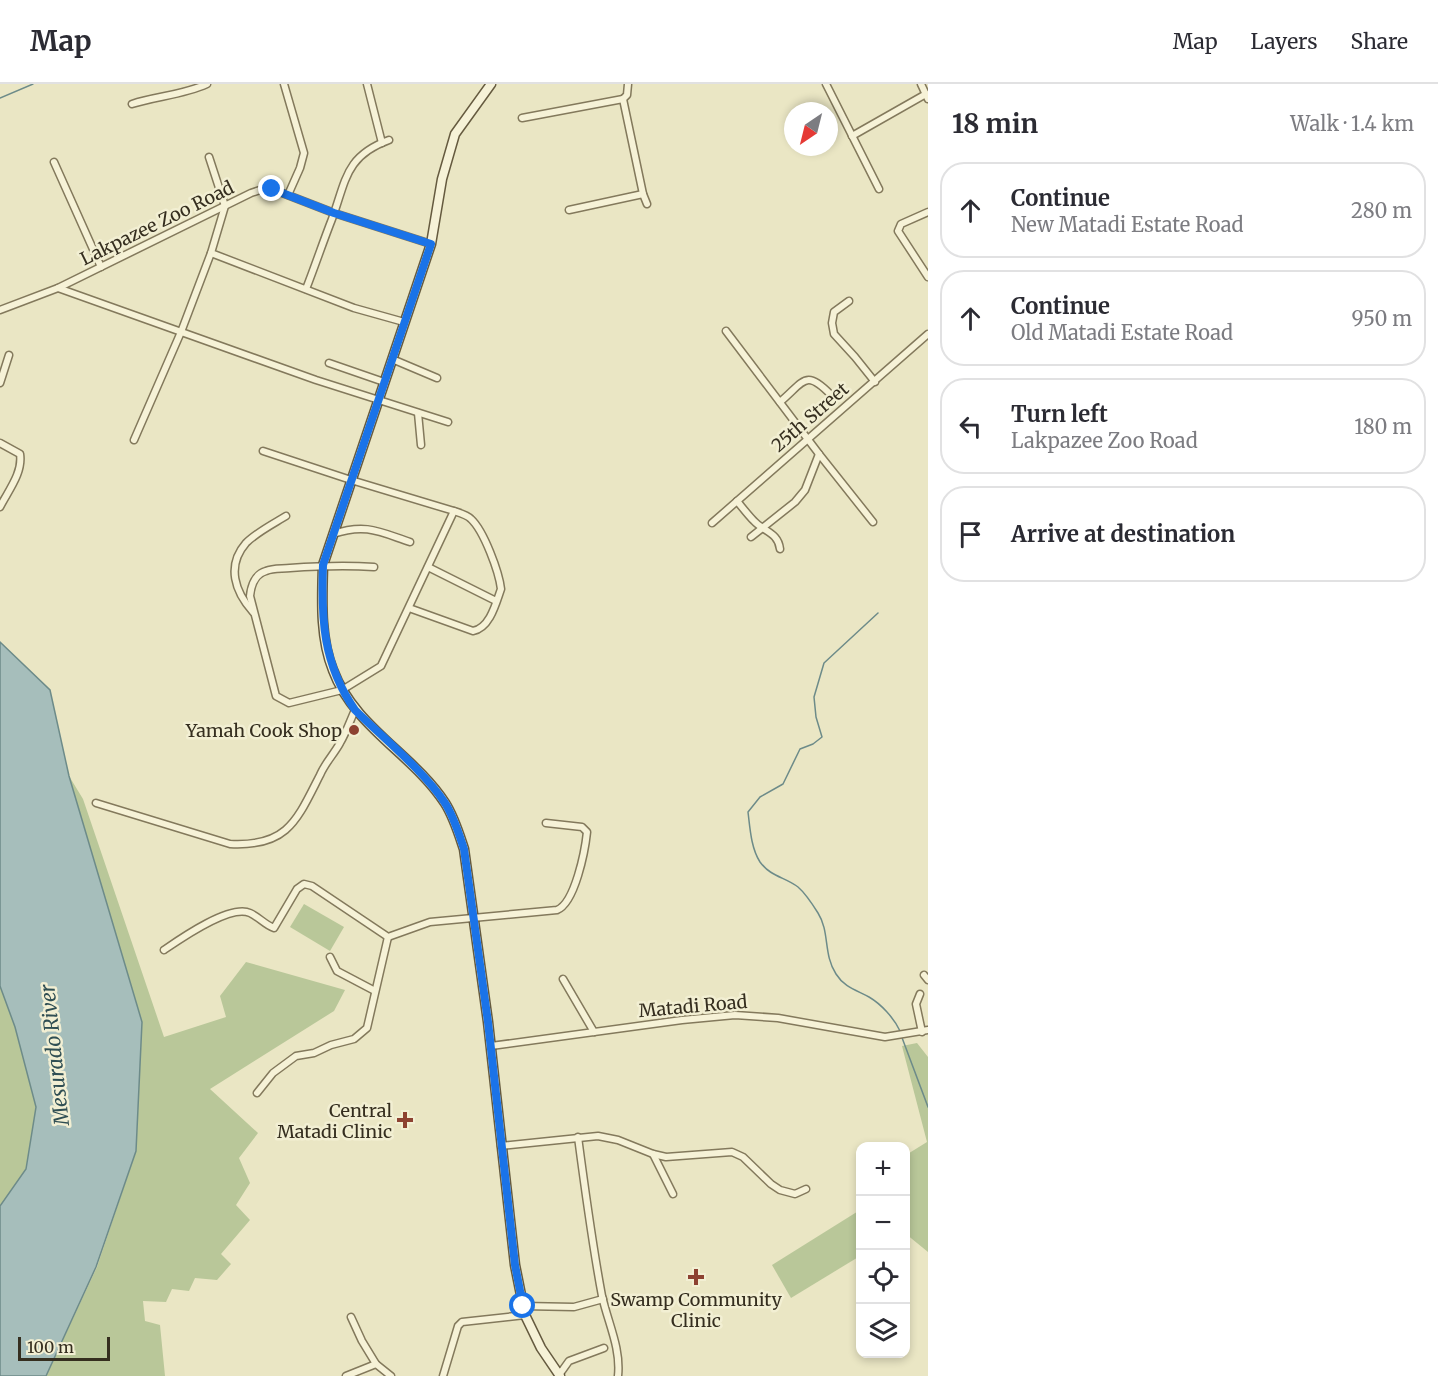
<!DOCTYPE html>
<html lang="en">
<head>
<meta charset="utf-8">
<style>
	:root { --surface:#fff; --page:#f2f2f3; --text:#2b2b33; --muted:#7c7c81; --line:#e1e1e2 }
	body { margin:0; font-family:Merriweather,serif; background:var(--page); color:var(--text) }
	.controls { position:absolute; right:18px; bottom:18px; display:grid; overflow:hidden; border-radius:12px; box-shadow:0 3px 9px #0003 }
	.controls button { width:54px; height:54px; display:grid; place-items:center; padding:0; border:0; border-bottom:2px solid var(--line); background:var(--surface); color:var(--text); font:30px sans-serif }
	.compass { position:absolute; left:784px; top:18px; width:54px; height:54px; border-radius:50%; background:var(--surface); box-shadow:0 3px 9px #0003; rotate:215deg }
	.scale { position:absolute; left:18px; bottom:15px; width:92px; box-sizing:border-box; padding-left:6px; border:3px solid #352e1f; border-top:0; font-size:16px; line-height:21px; white-space:nowrap; color:#352e1f; -webkit-text-stroke:4px #f2efd3; paint-order:stroke }
	.stop { position:absolute; width:18px; height:18px; margin:-14px; border:4px solid #1a73e8; border-radius:50%; background:#fff }
	.stop.end { background:#1a73e8; border-color:#fff; box-shadow:0 2px 6px #0008 }
	.list { margin:0; padding:0; list-style:none }
	h2 { display:flex; justify-content:space-between; align-items:center; height:78px; margin:0; padding:0 24px; font-size:26px }
	h2 small { font-size:20px; font-weight:400; color:var(--muted) }
	.list li { display:grid; grid-template-columns:39px 1fr auto; gap:18px; align-items:center; box-sizing:border-box; height:96px; margin:0 12px 12px; padding:0 12px; border:2px solid var(--line); border-radius:24px }
	.list b { display:block; font-size:22px; white-space:nowrap }
	.list p { margin:0; font-size:20px; white-space:nowrap; color:var(--muted) }
	.list em { font-size:20px; font-style:normal; color:var(--muted) }
	.icon { flex:none; width:33px; height:33px; fill:none; stroke:currentColor; stroke-width:2; stroke-linecap:round; stroke-linejoin:round }
	.map { position:relative; flex:none; width:928px; height:1292px; overflow:hidden }
	header { display:flex; align-items:center; gap:36px; box-sizing:border-box; height:84px; padding:0 30px; background:var(--surface); border-bottom:2px solid var(--line) }
	header strong { font-size:28px }
	nav { display:flex; gap:33px; margin-inline-start:auto; font-size:21px }
	main { display:flex }
	aside { flex:1; background:var(--surface) }
	.map>svg:first-child { display:block }
</style>
</head>
<body>
<header>
<strong>Map</strong>
<nav><a>Map</a><a>Layers</a><a>Share</a></nav>
</header>
<main>
<div class="map">
<svg width="928" height="1292" viewBox="0 0 928 1292">
	<rect width="100%" height="100%" fill="#eae6c4"/>
	<!-- green -->
	<g fill="#b9c799">
		<path d="M69,692L83,715L164,953L226,933L220,912L246,878L345,906L334,927L210,1005L258,1049L239,1074L250,1099L236,1121L250,1136L221,1170L231,1180L217,1196L195,1194L189,1207L172,1205L166,1218L143,1217L145,1237L160,1241L165,1292H46L97,1183L136,1067L142,938Z"/>
		<path d="M304,820L344,843L330,867L290,843Z"/>
		<path d="M0,902L15,943L36,1023L26,1085L0,1122Z"/>
		<path d="M917,959L928,973V1168L906,1150V1071L927,1058L902,962Z"/>
		<path d="M860,1126V1172L791,1214L772,1181Z"/>
	</g>
	<!-- water -->
	<path fill="#a6bebb" stroke="#6d8b89" stroke-width="1.5" d="M0,558L50,606L69,692L142,938L136,1067L96,1183L46,1292H0V1122L26,1085L36,1023L15,943L0,902Z"/>
	<g fill="none" stroke-linecap="round" stroke-linejoin="round">
		<!-- stream -->
		<g stroke="#6d8b89" stroke-width="1.5">
			<path d="M0,14L33,0"/>
			<path d="M878,529L824,579L814,613L816,633L822,653L813,660L800,665L783,700L760,713L748,728C750,744 751,764 760,778C771,793 785,793 798,803C805,809 813,821 818,829C830,848 823,870 836,890C844,903 856,906 869,913C881,920 894,934 900,947"/>
			<path d="M901,951L928,1023"/>
		</g>
		<defs>
			<g id="street">
				<path d="M284,0L304,69L300,84L288,111"/>
				<path d="M367,0L382,59"/>
				<path d="M628,0L627,11L623,15L643,110L647,120"/>
				<path d="M826,0L879,105"/>
				<path d="M921,0L928,15"/>
				<path d="M132,20C157,12 183,11 207,0"/>
				<path d="M522,34L623,15"/>
				<path d="M852,52L926,10"/>
				<path d="M209,73L225,122L211,169L354,224L404,238"/>
				<path d="M54,78L101,183"/>
				<path d="M569,126L643,110"/>
				<path d="M928,128L901,140L898,147L928,193"/>
				<path d="M58,204L316,296L448,338"/>
				<path d="M306,205C315,182 323,158 332,135C346,97 345,72 389,56"/>
				<path d="M849,217L834,228L832,239L834,250L855,273L875,298"/>
				<path d="M0,226L58,204L251,109L266,104L272,105L334,129L431,160"/>
				<path d="M726,247L819,370L873,438"/>
				<path d="M392,275L437,294"/>
				<path d="M329,279L384,298"/>
				<path d="M0,299L9,271"/>
				<path d="M780,318C804,298 805,284 831,311"/>
				<path d="M418,329L421,361"/>
				<path d="M134,356L181,248L211,169"/>
				<path d="M0,359L20,370C23,389 8,407 0,423"/>
				<path d="M263,367L351,396L454,427"/>
				<path d="M737,417C742,423 748,431 754,437C764,448 778,448 780,465"/>
				<path d="M712,439L928,250"/>
				<path d="M333,450C366,439 380,448 410,458"/>
				<path d="M751,453L795,418L805,406L819,370"/>
				<path d="M374,483C344,481 319,482 290,484C282,485 273,484 266,487C255,490 251,502 250,512L276,612L289,619L342,606L381,582L454,427C460,429 467,431 471,435C484,447 499,488 501,505C496,519 490,544 473,547L409,524"/>
				<path d="M428,483L496,517"/>
				<path d="M253,528C235,508 226,482 246,459C257,448 273,440 286,432"/>
				<path d="M96,719L230,760C288,763 297,736 320,691C325,679 334,670 340,659C346,649 350,637 355,626"/>
				<path d="M164,866C180,855 230,820 250,829C259,833 265,841 274,844L297,805L304,800L312,802L388,853L430,838L557,826C575,819 585,767 587,748L582,743L546,739"/>
				<path d="M330,873L337,887L375,907"/>
				<path d="M924,891L928,896"/>
				<path d="M563,895L594,948"/>
				<path d="M920,910L916,920L922,948"/>
				<path d="M491,962L682,936L735,931L778,934L885,953L928,946"/>
				<path d="M257,1009L273,989L296,972L314,969L331,961L354,955L367,944L388,853"/>
				<path d="M578,1053C585,1106 592,1159 602,1212C608,1239 621,1264 618,1292"/>
				<path d="M501,1062L598,1052L618,1056L653,1070L666,1073L732,1068L743,1073L771,1100L780,1106L795,1110L806,1105"/>
				<path d="M653,1070L673,1110"/>
				<path d="M523,1222L574,1223L603,1215"/>
				<path d="M351,1233L362,1257L376,1280L391,1292"/>
				<path d="M559,1291L569,1277L604,1264"/>
				<path d="M346,1292L376,1280"/>
				<path d="M443,1292L458,1242L462,1238L525,1231"/>
			</g>
			<path id="secondary" d="M491,0L455,50L442,95L431,160L323,481C322,516 320,554 333,586C354,643 413,670 445,719C454,733 459,750 464,765L488,938L515,1181L525,1231L541,1264L560,1292"/>
		</defs>
		<!-- street casing -->
		<use href="#street" stroke="#83795c" stroke-width="9"/>
		<!-- secondary casing -->
		<use href="#secondary" stroke="#655a3f" stroke-width="11"/>
		<!-- street -->
		<use href="#street" stroke="#f6f2d7" stroke-width="6"/>
		<!-- secondary -->
		<use href="#secondary" stroke="#f6f2d7" stroke-width="8"/>
	</g>
	<g fill="none" stroke-linecap="round" stroke-linejoin="round">
		<!-- route -->
		<path stroke="#1a73e8" stroke-width="8" d="M272,105L334,129L431,160L323,481C321,535 323,580 355,626C382,653 424,687 445,719C454,733 459,750 464,765L488,938L515,1181L523,1222"/>
	</g>
	<!-- markers -->
	<g fill="#8d4231" stroke="#f2efd3" stroke-width="2">
		<circle cx="354" cy="646" r="6"/>
		<path d="M402 1027h6v6h6v6h-6v6h-6v-6h-6v-6h6z"/>
		<path d="M693 1184h6v6h6v6h-6v6h-6v-6h-6v-6h6z"/>
	</g>
	<g text-anchor="middle" dominant-baseline="central" stroke-width="5" stroke-linejoin="round" paint-order="stroke">
		<!-- street labels -->
		<g font-size="18" fill="#352e1f" stroke="#f2efd3">
			<text transform="translate(157 139) rotate(-26)">Lakpazee Zoo Road</text>
			<text transform="translate(810 333) rotate(-41)">25th Street</text>
			<text transform="translate(693 922) rotate(-5)">Matadi Road</text>
		</g>
		<!-- poi labels -->
		<g font-size="18" fill="#352e1f" stroke="#f2efd3" text-anchor="end">
			<text x="342" y="646">Yamah Cook Shop</text>
			<text x="392" y="1026">Central<tspan x="392" dy="21">Matadi Clinic</tspan></text>
			<text x="696" y="1215" text-anchor="middle">Swamp Community<tspan x="696" dy="21">Clinic</tspan></text>
		</g>
		<!-- water labels -->
		<g font-size="20" font-style="italic" fill="#2f4e53" stroke="#f2efd3">
			<text transform="translate(54 971) rotate(-96)">Mesurado River</text>
		</g>
	</g>
</svg>
<div class="controls">
<button>+</button>
<button>−</button>
<button><svg class="icon" aria-label="locate" viewBox="0 0 24 24"><circle cx="12" cy="12" r="6"/><path d="M12 2v4M12 18v4M2 12h4M18 12h4"/></svg></button>
<button><svg class="icon" aria-label="layers" viewBox="0 0 24 24"><path d="M12 4l9 5-9 5-9-5zM3 14l9 5 9-5"/></svg></button>
</div>
<svg class="compass" viewBox="-18 -18 36 36"><path d="M0-13l5 13h-10z" fill="#e53935"/><path d="M0 13l5-13h-10z" fill="#7c7c81"/></svg>
<div class="scale">100 m</div>
<div class="stop" style="left:523px;top:1222px"></div>
<div class="stop end" style="left:272px;top:105px"></div>
</div>
<aside>
<h2>18 min<small>Walk · 1.4 km</small></h2>
<ul class="list">
<li><svg class="icon" aria-label="ahead" viewBox="0 0 24 24"><path d="M12 20V5M6 11l6-6 6 6"/></svg><div><b>Continue</b><p>New Matadi Estate Road</p></div><em>280 m</em></li>
<li><svg class="icon" aria-label="ahead" viewBox="0 0 24 24"><path d="M12 20V5M6 11l6-6 6 6"/></svg><div><b>Continue</b><p>Old Matadi Estate Road</p></div><em>950 m</em></li>
<li><svg class="icon" aria-label="left" viewBox="0 0 24 24"><path d="M17 20v-9H6M10 6l-5 5 5 5"/></svg><div><b>Turn left</b><p>Lakpazee Zoo Road</p></div><em>180 m</em></li>
<li><svg class="icon" aria-label="arrive" viewBox="0 0 24 24"><path d="M6 21V4h12l-3 4 3 4H6"/></svg><div><b>Arrive at destination</b></div></li>
</ul>
</aside>
</main>
</body>
</html>
